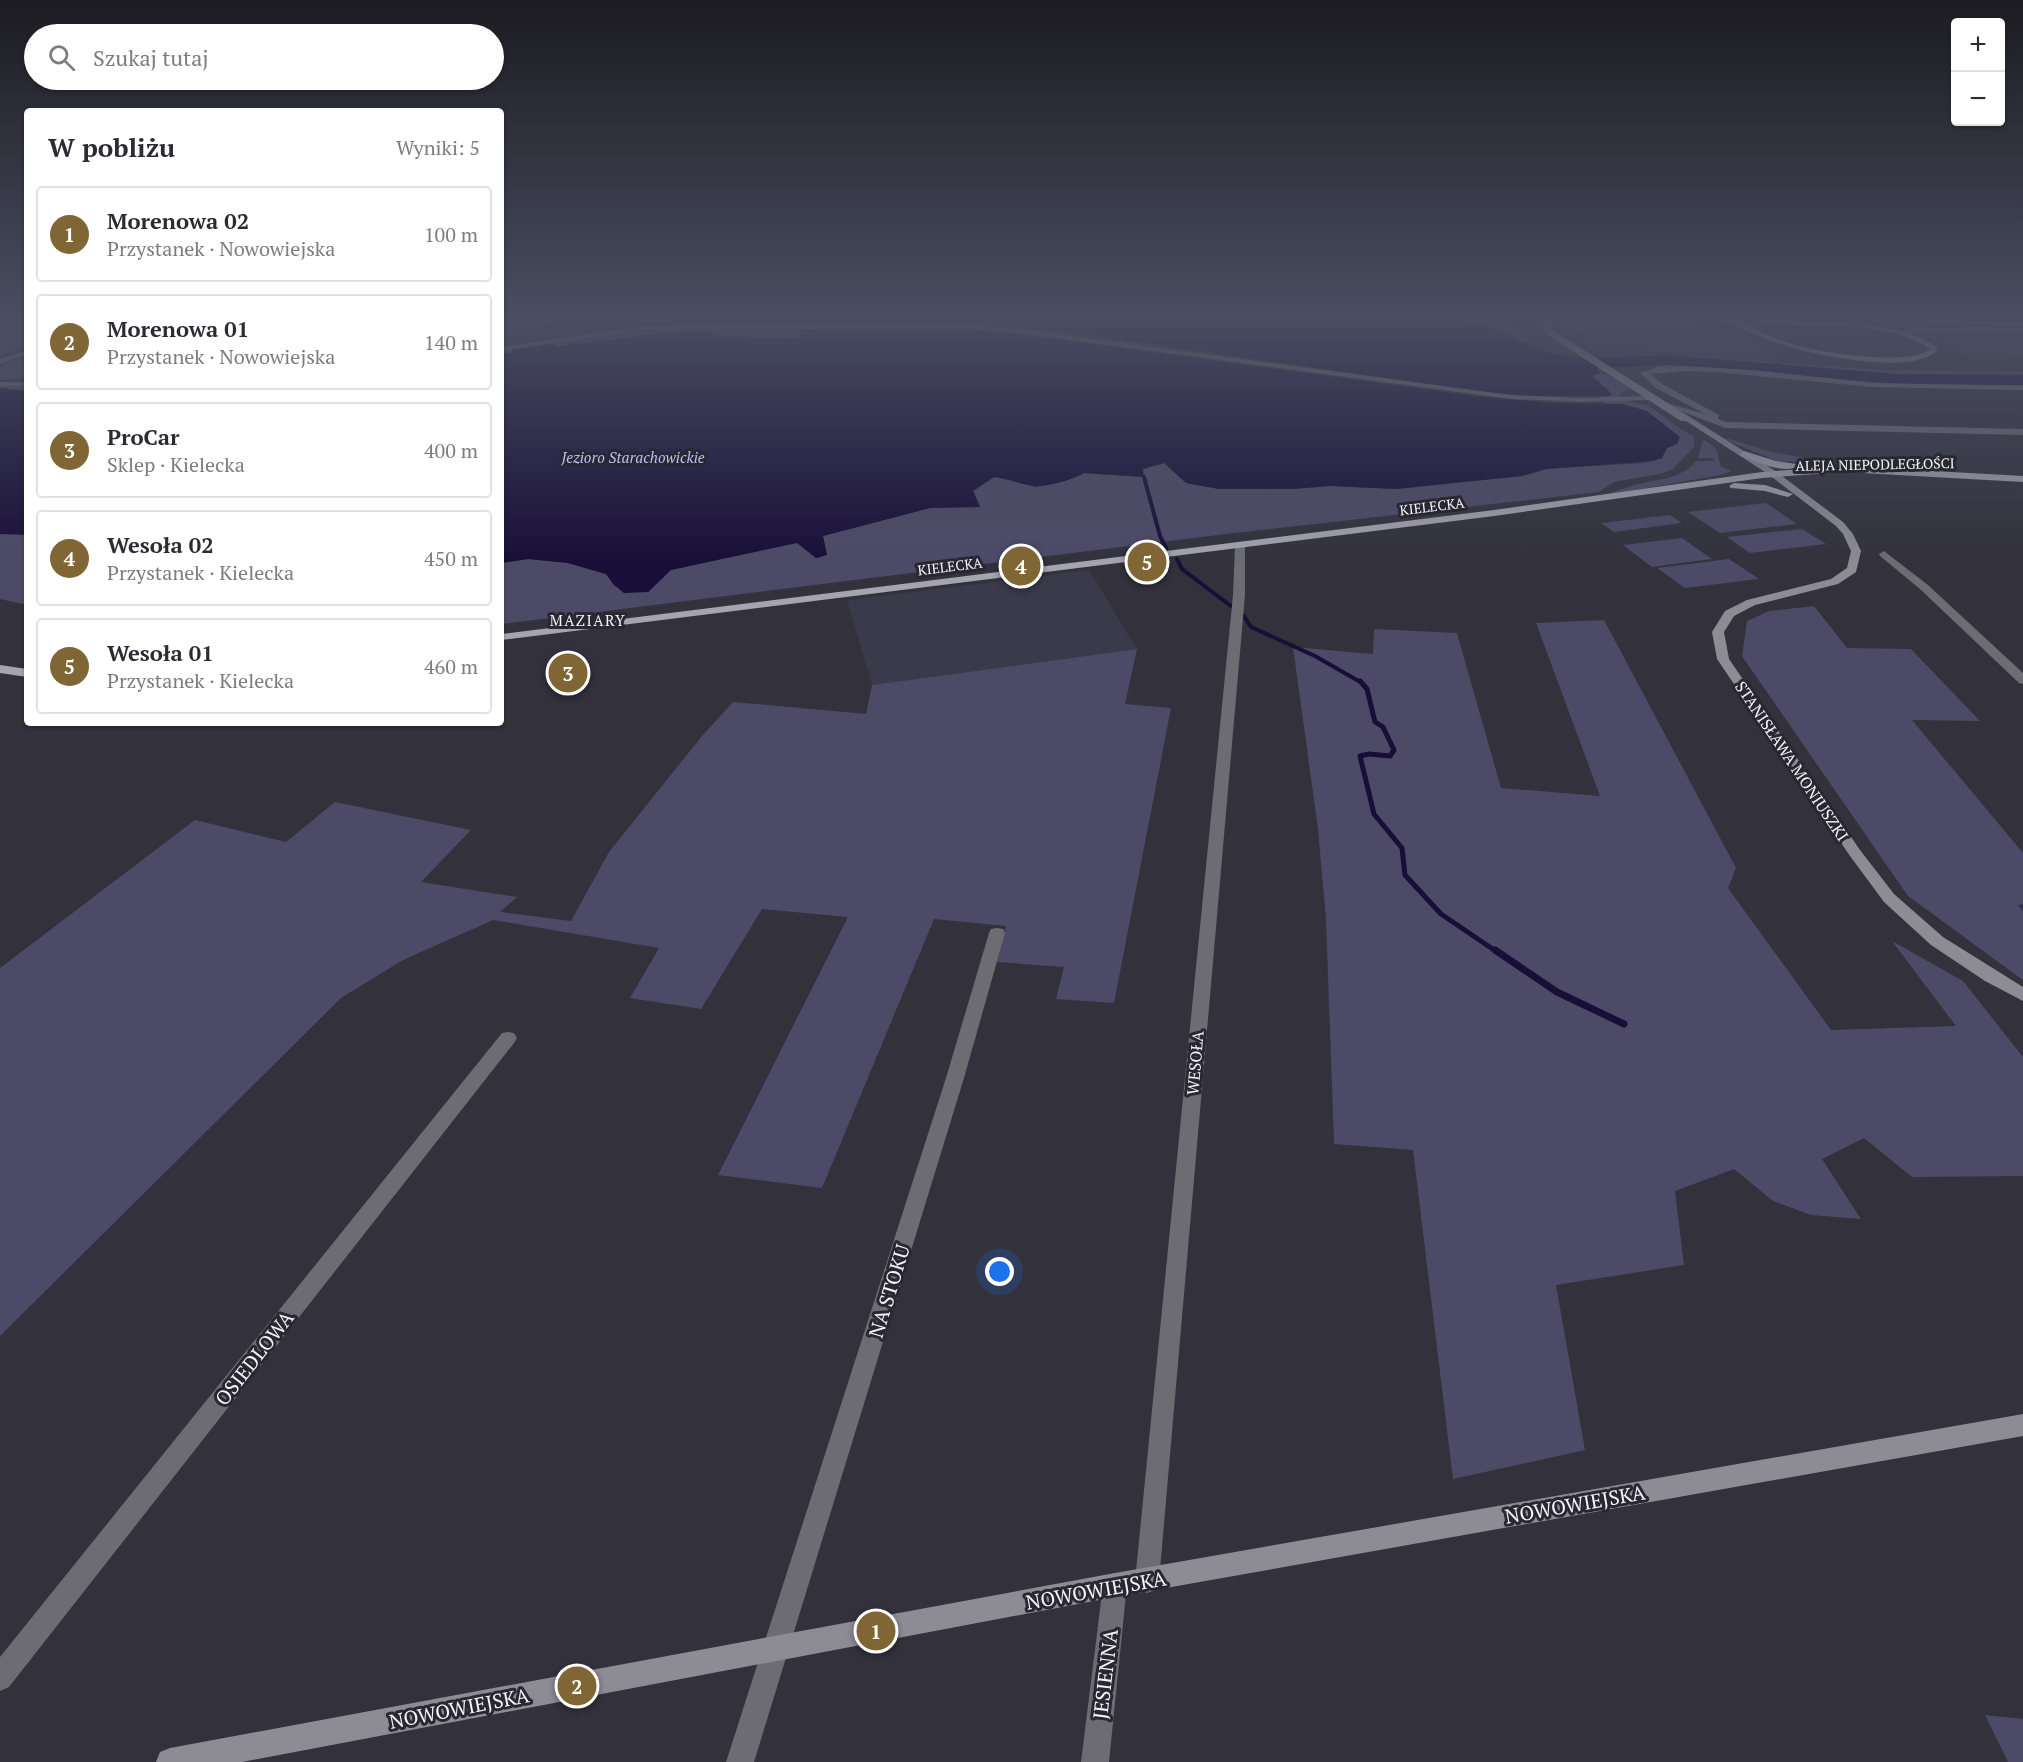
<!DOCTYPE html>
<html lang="pl">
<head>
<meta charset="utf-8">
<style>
	:root { --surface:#fff; --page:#f2f2f3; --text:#2b2b33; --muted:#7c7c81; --line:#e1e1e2; --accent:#806535 }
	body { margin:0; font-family:"PT Serif",serif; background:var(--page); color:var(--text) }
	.controls { position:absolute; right:18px; top:18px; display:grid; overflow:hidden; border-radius:6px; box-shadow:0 2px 4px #0004 }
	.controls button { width:54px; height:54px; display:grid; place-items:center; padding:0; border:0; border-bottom:2px solid var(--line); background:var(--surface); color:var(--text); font:30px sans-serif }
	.you { position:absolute; left:1000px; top:1272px; width:21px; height:21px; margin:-15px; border:4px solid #fff; border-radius:50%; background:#1a73e8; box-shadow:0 0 0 9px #1a73e833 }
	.badge { display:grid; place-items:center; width:39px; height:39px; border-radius:50%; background:var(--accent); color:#fff; font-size:20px; font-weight:700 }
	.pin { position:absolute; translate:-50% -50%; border:3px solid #fff; box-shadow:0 2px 6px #0006 }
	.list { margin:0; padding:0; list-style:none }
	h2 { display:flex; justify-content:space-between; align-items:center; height:78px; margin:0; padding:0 24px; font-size:26px }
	h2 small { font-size:20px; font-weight:400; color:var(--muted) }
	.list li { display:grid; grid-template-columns:39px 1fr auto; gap:18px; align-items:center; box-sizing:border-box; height:96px; margin:0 12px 12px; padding:0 12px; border:2px solid var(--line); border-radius:6px }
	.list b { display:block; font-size:22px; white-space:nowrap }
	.list p { margin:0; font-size:20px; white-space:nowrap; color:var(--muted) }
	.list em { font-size:20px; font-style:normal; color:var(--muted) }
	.icon { flex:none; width:33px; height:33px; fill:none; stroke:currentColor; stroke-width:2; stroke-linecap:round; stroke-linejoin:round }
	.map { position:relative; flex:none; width:2023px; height:1762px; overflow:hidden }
	.search { position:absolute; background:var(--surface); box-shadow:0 2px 4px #0004; left:24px; top:24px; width:480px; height:66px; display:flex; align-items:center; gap:15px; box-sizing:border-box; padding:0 21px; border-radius:33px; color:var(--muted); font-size:22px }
	.panel { position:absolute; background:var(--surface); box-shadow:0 2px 4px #0004; left:24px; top:108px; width:480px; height:618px; border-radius:6px }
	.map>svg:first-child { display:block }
</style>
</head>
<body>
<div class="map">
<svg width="2023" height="1762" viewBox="0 0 2023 1762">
	<rect width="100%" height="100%" fill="#32313c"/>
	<!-- built -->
	<g fill="#3b3a4a">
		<path d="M1571,319L1694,323L1763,343L1778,362L1631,350L1597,351L1589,349L1576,340L1585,339L1575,331L1558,328L1556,325L1561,320Z"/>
		<path d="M1792,319L2023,320V326L1888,323Z"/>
		<path d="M1921,333H2023V357L1972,360Z"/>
		<path d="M1089,570L1137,649L872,685L847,600Z"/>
	</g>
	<!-- green -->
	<g fill="#4d4a67">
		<path d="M0,319H27V346L0,355Z"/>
		<path d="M501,319L553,321L521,331L501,341Z"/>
		<path d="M1455,319H1500L1534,341H1523L1494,328Z"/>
		<path d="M1765,319L2023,326V329L1885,328Z"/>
		<path d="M679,329L805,330L800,331L803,334L796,338L715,336L712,331L676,332L580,343L556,347L553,343L512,350V352L501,355V351C560,341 619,332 679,329Z"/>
		<path d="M1636,354L1697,356L1877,370L2023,371V386L1901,385L1681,367H1653L1667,360Z"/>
		<path d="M27,357V378L0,380V366Z"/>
		<path d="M1597,373L1614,377L1630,389L1621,393L1620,396L1629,401L1649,406L1682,430L1694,436V447L1673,469L1660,474L1614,482L1599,492L1226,534L501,624V563L528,559L568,563L606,574L614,585L648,592L671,570L797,542L816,558L827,555L823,536L930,508L980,507L973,491L994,477L1018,481L1035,487L1084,473L1143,477V469L1165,463L1186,483L1219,489H1293L1330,486L1396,489L1522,476L1546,469L1644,463L1661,458L1667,448L1623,404H1606L1599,397L1610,396L1608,389L1592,376Z"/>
		<path d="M27,384V605L0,599V385Z"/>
		<path d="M1723,437L1772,452L1841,464L1778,461L1735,444Z"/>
		<path d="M1703,439L1716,448L1721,467L1732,471L1720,475L1602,496C1614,492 1626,487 1639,484C1660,479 1681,479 1696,461H1715L1712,458H1698Z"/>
		<path d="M1766,503L1797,524L1720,533L1688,512Z"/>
		<path d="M1670,515L1682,523L1614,532L1601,523Z"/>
		<path d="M1802,529L1826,544L1750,553L1727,537Z"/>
		<path d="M1682,538L1712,559L1652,567L1623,545Z"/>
		<path d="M1729,559L1759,579L1685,588L1657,568Z"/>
		<path d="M1814,606L1847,648L1911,649L1980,721L1912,720L2023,853V904L2018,905L2023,911V980L1908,896L1742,656L1747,621L1769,611Z"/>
		<path d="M1604,620L1736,868L1728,888L1831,1030L1956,1026L1892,941L1963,981L2023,1057V1176L1912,1177L1864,1138L1822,1159L1861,1219L1811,1215L1773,1201L1734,1169L1675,1191L1684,1265L1556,1285L1585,1450L1453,1479L1413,1150L1334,1144L1326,919L1318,829L1293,647L1373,654L1374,629L1457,633L1501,788L1600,796L1536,623Z"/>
		<path d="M1137,649L1125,704L1171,708L1114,1003L1056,999L1064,967L997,962L1006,926L934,919L822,1188L718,1175L848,917L762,909L701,1009L630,998L659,948L493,920L403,960L341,998L0,1336V968L195,820L286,842L335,802L471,830L421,882L517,897L500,912L571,921L609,852L702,736L733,702L866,714L872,685Z"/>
		<path d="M1985,1715L2023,1719V1762H2008Z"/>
	</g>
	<!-- water -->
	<g fill="#180e37">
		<path d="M525,319H1454L1493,328L1546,354L1584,360L1598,369L1596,370L1600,373L1592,376L1612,394L1610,396H1528L1476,391L1012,324L917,322L630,325Z"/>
		<path d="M805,330L951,329L1009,333L1475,396L1554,403L1623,404L1647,411L1680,437L1677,444L1667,448L1662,458L1653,461L1546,469L1522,476L1396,489L1330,486L1293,489H1219L1186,483L1164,463L1143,469L1144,477L1084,473C1076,479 1043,488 1033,486C1020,484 1008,479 994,477L973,491L980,507L930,508L823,536L827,555L816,558L797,543L671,570L648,592L624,593L614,585L606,574L568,563L528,559L501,563V355L512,352V350L553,343L556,347L580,343L676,332L712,331L715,336L796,338L803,334L799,331Z"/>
		<path d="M0,388L27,391V535L0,534Z"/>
	</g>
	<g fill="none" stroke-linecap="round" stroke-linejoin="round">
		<!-- stream-far3 -->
		<path stroke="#180e37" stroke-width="3" d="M1776,364L1789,369"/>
		<!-- stream-far2 -->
		<g stroke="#180e37" stroke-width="4">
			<path d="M1144,477L1160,536L1166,548"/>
			<path d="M1177,559L1182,569L1244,616L1251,627L1315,656L1362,683"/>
		</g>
		<!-- stream-far1 -->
		<path stroke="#180e37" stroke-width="5" d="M1360,681L1367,689L1375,722L1383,727L1394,750L1390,756L1369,754L1360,756L1374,814L1402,848L1405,875L1441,914L1497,952"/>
		<!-- stream -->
		<path stroke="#180e37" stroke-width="7" d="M1495,950L1557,992L1624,1024"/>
		<!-- river -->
		<path fill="#180e37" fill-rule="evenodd" d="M1548,352L1575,359L1668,355L1898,374L2023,375V385L1898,384L1668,365L1575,369L1543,360L1540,357L1543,354Z"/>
		<!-- street -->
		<g fill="#6c6c72" fill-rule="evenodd">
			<path d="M966,324L1019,329L1510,395L1582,398L1648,396L1652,398L1648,400L1582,402L1510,399L1019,333L966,328L643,330L501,351V347L643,326Z"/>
			<path d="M1918,328H2023V332H1918L1907,336L1903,334L1906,329Z"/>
			<path d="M27,350V355L0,364V359Z"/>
			<path d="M1684,366L1752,370L1872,383L2023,386V390L1872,387L1716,372L1684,371L1650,374L1662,384L1719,415L1718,419L1726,422L2023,429V435L1725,428L1681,411L1664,408L1663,406L1667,403L1705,414L1656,388L1640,373L1659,367Z"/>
			<rect x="0" y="382" width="27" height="4"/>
			<path d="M1240,542L1245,545V595L1159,1581L1156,1590L1147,1593L1138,1590L1135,1581L1233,595L1235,545Z"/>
			<path d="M1884,551L1928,585L2023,673V684L2019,683L1920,589L1880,556L1879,554Z"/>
			<path d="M997,928L1003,929L1005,933L964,1078L754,1762H726L946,1078L989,933L991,929Z"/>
			<path d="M508,1032L514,1033L517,1038L514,1043L9,1687L0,1691V1657L502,1033Z"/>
			<path d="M1115,1573L1124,1576L1127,1585L1109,1762H1081L1103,1585L1106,1576Z"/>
		</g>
		<!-- secondary -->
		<g fill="#8d8c95" fill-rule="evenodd">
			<path d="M1544,319H1552L1550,323L1552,330L1563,337L1774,470L1843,522L1853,534L1861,551L1856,572L1838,584L1755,605L1734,616L1724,632L1729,659L1860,850L1894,894L1943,937L2023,987V1001L1985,981L1931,945L1884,902L1850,856L1717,659L1712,632L1725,611L1747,600L1831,579L1847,568L1851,551L1843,534L1836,526L1768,474L1686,421H1681L1557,341L1546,333L1542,323Z"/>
			<path d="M1758,319C1800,319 1908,319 1938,349C1914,382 1766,348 1737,325L1744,323C1760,332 1777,339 1795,345C1820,352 1910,367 1930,349C1888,317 1805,330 1755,323Z"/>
			<path d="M2023,1414V1436L1115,1597L242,1762H156L160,1752L170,1748L1115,1573Z"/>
		</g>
		<!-- primary -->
		<g fill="#a5a5b0" fill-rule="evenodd">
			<path d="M1744,451L1776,461L1796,464L1798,466C1784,475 1755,461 1741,456V452Z"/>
			<path d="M1844,466L2023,476V482L1844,472L1762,478L1494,516L501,640V634L1494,510L1762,472Z"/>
			<path d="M1734,483L1765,485L1793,494L1788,497L1765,491L1731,488L1729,486Z"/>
			<path d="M0,665L27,669V677L0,673Z"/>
		</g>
		<!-- rail -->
		<path stroke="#c7c6ce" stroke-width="2" d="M1824,319L2023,324"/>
		<!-- secondary-bridge -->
		<path stroke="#8d8c95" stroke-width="8" d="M1729,319L1741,325"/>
	</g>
	<!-- sky -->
	<linearGradient id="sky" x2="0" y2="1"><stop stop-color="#1c1b21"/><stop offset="0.56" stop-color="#494e61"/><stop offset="1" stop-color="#494e61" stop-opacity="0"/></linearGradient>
	<rect width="2023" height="566" fill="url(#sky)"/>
	<g text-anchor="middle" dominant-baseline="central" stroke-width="6" stroke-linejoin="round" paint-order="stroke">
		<!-- far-street labels -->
		<g font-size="14" fill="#f4f3fa" stroke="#282732">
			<text transform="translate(1875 464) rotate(-1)">ALEJA NIEPODLEGŁOŚCI</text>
			<text transform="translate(1432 506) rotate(-7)">KIELECKA</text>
			<text transform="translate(950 566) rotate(-7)">KIELECKA</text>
		</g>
		<!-- far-water labels -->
		<g font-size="15" font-style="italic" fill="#c1bbf8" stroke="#282732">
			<text x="633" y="457">Jezioro Starachowickie</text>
		</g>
		<!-- far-neighbourhood labels -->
		<g font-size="15" letter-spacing="1.5" fill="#f4f3fa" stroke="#282732">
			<text x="588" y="620">MAZIARY</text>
		</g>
		<!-- street labels -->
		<g font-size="16" fill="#f4f3fa" stroke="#282732">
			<text transform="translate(1792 761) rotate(56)">STANISŁAWA MONIUSZKI</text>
			<text transform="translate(1195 1063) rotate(-85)">WESOŁA</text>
		</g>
		<!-- near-street labels -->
		<g font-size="20" fill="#f4f3fa" stroke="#282732">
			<text transform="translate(889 1291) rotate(-73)">NA STOKU</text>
			<text transform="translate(254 1358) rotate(-52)">OSIEDLOWA</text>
			<text transform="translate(1575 1504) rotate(-10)">NOWOWIEJSKA</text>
			<text transform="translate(1096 1590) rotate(-10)">NOWOWIEJSKA</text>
			<text transform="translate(1105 1674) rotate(-83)">JESIENNA</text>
			<text transform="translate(459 1708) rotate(-11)">NOWOWIEJSKA</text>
		</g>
	</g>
</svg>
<div class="controls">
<button>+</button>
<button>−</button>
</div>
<div class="you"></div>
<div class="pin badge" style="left:876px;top:1631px">1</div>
<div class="pin badge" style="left:577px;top:1686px">2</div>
<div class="pin badge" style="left:568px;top:673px">3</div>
<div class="pin badge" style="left:1021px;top:566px">4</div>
<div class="pin badge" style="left:1147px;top:562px">5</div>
<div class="search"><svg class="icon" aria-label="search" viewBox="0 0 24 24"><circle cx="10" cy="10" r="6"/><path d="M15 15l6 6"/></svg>Szukaj tutaj</div>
<section class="panel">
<h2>W pobliżu<small>Wyniki: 5</small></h2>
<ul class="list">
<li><span class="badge">1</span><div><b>Morenowa 02</b><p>Przystanek · Nowowiejska</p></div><em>100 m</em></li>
<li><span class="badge">2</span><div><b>Morenowa 01</b><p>Przystanek · Nowowiejska</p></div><em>140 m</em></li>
<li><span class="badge">3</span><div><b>ProCar</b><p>Sklep · Kielecka</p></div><em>400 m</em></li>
<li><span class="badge">4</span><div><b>Wesoła 02</b><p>Przystanek · Kielecka</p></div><em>450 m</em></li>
<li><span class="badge">5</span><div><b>Wesoła 01</b><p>Przystanek · Kielecka</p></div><em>460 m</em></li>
</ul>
</section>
</div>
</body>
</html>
